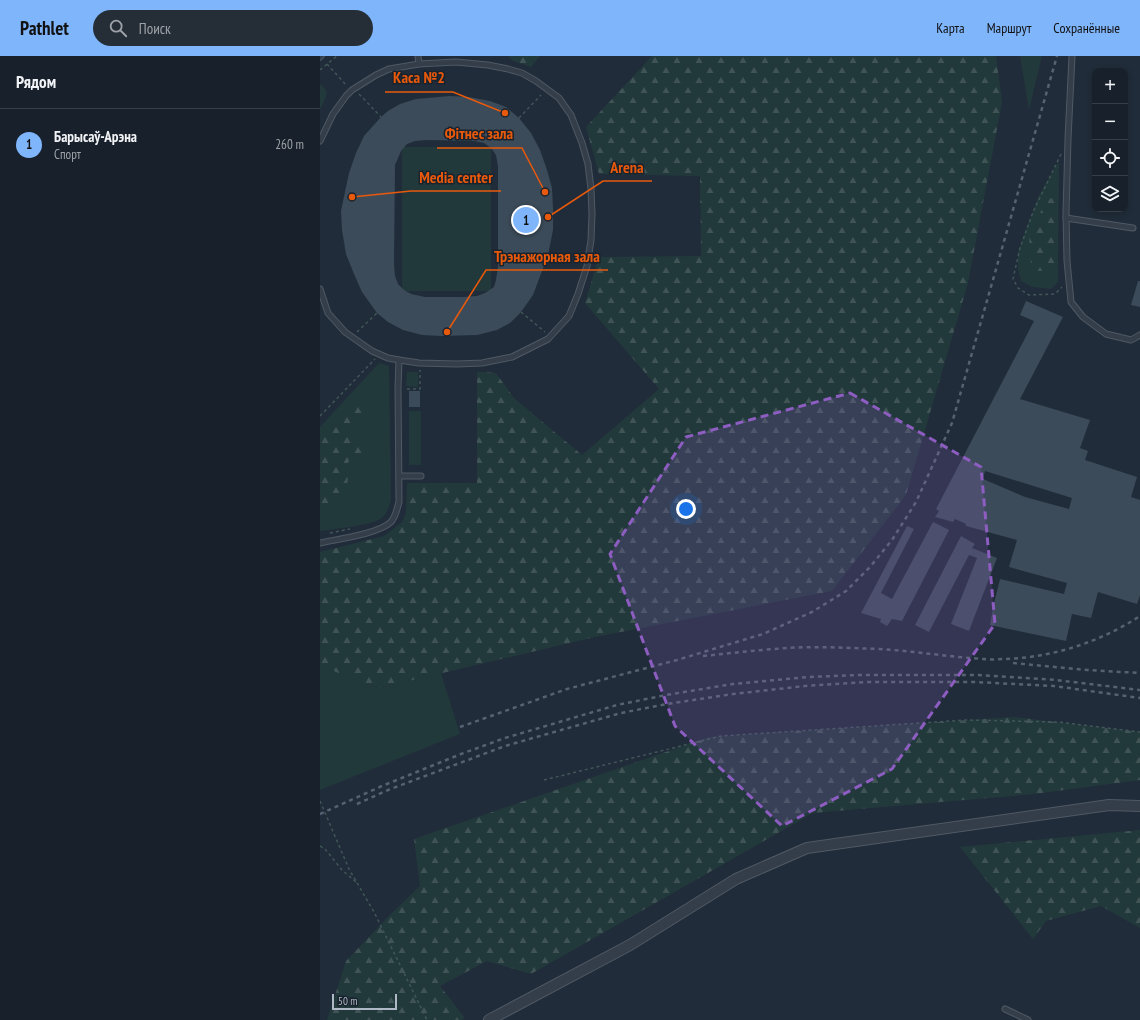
<!DOCTYPE html>
<html lang="ru">
<head>
<meta charset="utf-8">
<style>
	:root { --surface:#18212b; --page:#252e37; --text:#f1f3f6; --muted:#9fa3a9; --line:#363e47; --accent:#7fb5fb }
	body { margin:0; font-family:"PT Sans Narrow",sans-serif; background:var(--page); color:var(--text) }
	.controls { position:absolute; right:12px; top:12px; display:grid; overflow:hidden; border-radius:8px; box-shadow:0 2px 6px #0003 }
	.controls button { width:36px; height:36px; display:grid; place-items:center; padding:0; border:0; border-bottom:1px solid var(--line); background:var(--surface); color:var(--text); font:20px sans-serif }
	.scale { position:absolute; left:12px; bottom:10px; width:65px; box-sizing:border-box; padding-left:4px; border:2px solid #afb9c6; border-top:0; font-size:11px; line-height:14px; white-space:nowrap; color:#afb9c6; -webkit-text-stroke:3px #19232e; paint-order:stroke }
	.you { position:absolute; left:366px; top:453px; width:14px; height:14px; margin:-10px; border:3px solid #fff; border-radius:50%; background:#1a73e8; box-shadow:0 0 0 6px #1a73e833 }
	.badge { display:grid; place-items:center; width:26px; height:26px; border-radius:50%; background:var(--accent); color:#111; font-size:13px; font-weight:700 }
	.pin { position:absolute; translate:-50% -50%; border:2px solid #fff; box-shadow:0 1px 4px #0006 }
	.list { margin:0; padding:0; list-style:none }
	h2 { display:flex; justify-content:space-between; align-items:center; height:52px; margin:0; padding:0 16px; font-size:17px }
	h2 small { font-size:13px; font-weight:400; color:var(--muted) }
	.list li { display:grid; grid-template-columns:26px 1fr auto; gap:12px; align-items:center; box-sizing:border-box; height:72px; padding:0 16px; border-top:1px solid var(--line) }
	.list b { display:block; font-size:15px; white-space:nowrap }
	.list p { margin:0; font-size:13px; white-space:nowrap; color:var(--muted) }
	.list em { font-size:13px; font-style:normal; color:var(--muted) }
	.icon { flex:none; width:22px; height:22px; fill:none; stroke:currentColor; stroke-width:2; stroke-linecap:round; stroke-linejoin:round }
	.map { position:relative; flex:none; width:820px; height:964px; overflow:hidden }
	header { display:flex; align-items:center; gap:24px; box-sizing:border-box; height:56px; padding:0 20px; background:var(--accent); color:#111 }
	header strong { font-size:19px }
	nav { display:flex; gap:22px; margin-inline-start:auto; font-size:14px }
	.search { width:280px; height:36px; background:var(--page); display:flex; align-items:center; gap:10px; box-sizing:border-box; padding:0 14px; border-radius:22px; color:var(--muted); font-size:15px }
	main { display:flex }
	aside { flex:1; background:var(--surface) }
	.map>svg:first-child { display:block }
</style>
</head>
<body>
<header>
<strong>Pathlet</strong>
<div class="search"><svg class="icon" aria-label="search" viewBox="0 0 24 24"><circle cx="10" cy="10" r="6"/><path d="M15 15l6 6"/></svg>Поиск</div>
<nav><a>Карта</a><a>Маршрут</a><a>Сохранённые</a></nav>
</header>
<main>
<aside>
<h2>Рядом<small></small></h2>
<ul class="list">
<li><span class="badge">1</span><div><b>Барысаў-Арэна</b><p>Спорт</p></div><em>260 m</em></li>
</ul>
</aside>
<div class="map">
<svg width="820" height="964" viewBox="0 0 820 964">
	<defs>
		<pattern id="forest-firs" width="22" height="20" patternUnits="userSpaceOnUse"><rect width="22" height="20" fill="#22393b"/><path d="M5 1l3.5 6h-7zM16 11l3.5 6h-7z" fill="#405456"/></pattern>
	</defs>
	<rect width="100%" height="100%" fill="#202c39"/>
	<!-- grass -->
	<g fill="#22393b">
		<path d="M700,0H722L709,54Z"/>
		<path d="M0,28C12,36 5,43 0,53Z"/>
		<rect x="82" y="91" width="89" height="144"/>
		<path d="M739,105L738,226L731,233L712,231L701,225L698,213V196L718,141Z"/>
		<path d="M59,307L69,310L71,442C70,449 68,456 62,462C53,469 14,473 0,475V371Z"/>
		<path d="M87,316H98V331L86,330Z"/>
		<rect x="89" y="355" width="12" height="54"/>
		<path d="M0,609L55,633L121,617L140,678L0,734Z"/>
	</g>
	<!-- forest -->
	<g fill="url(#forest-firs)">
		<path d="M189,0H220L211,11L191,4Z"/>
		<path d="M332,0H676L682,46L648,227L586,439L512,535L275,581L55,633L0,609V496L64,480L82,466L86,457L87,427H157V316H163L176,317L194,342L262,399L339,333L265,247L279,201L381,200L380,120L279,118L266,71Z"/>
		<path d="M735,140L734,212L727,215H716L711,207L709,192L710,174L718,162L725,146Z"/>
		<path d="M39,345L45,347L46,354L37,365L35,368L30,373L29,376C33,379 39,379 43,381L44,394L40,401C29,402 28,405 25,415L28,422L27,429L18,443L5,449L4,458L0,462V377L10,372H13L18,368C20,359 31,349 39,345Z"/>
		<path d="M694,661L820,676V724L714,738L493,757L211,918L167,905L120,930L145,962L142,964H7L26,905L69,860L100,830L94,783L389,681Z"/>
		<path d="M820,774V872L781,850L726,865L713,883L640,791Z"/>
	</g>
	<!-- building -->
	<g fill="#3c4b59" fill-rule="evenodd">
		<path d="M130,40L149,41L170,45L186,51L199,62L211,77L220,94L227,114L232,132L233,153V174L228,199L213,239L201,256L190,267L177,274L157,279L121,280L102,279L83,274L68,266L57,257L42,236L34,218L26,198L22,174L21,155L29,117L36,97L44,80L61,61L68,55L80,48L96,43ZM107,84L154,85L164,87L171,92L176,99L178,110V211L176,224L174,231L165,237L157,240L143,241H105L91,238L84,234L78,228L75,220L74,209L75,109L81,95L87,88L95,85Z"/>
		<path d="M818,225H820V251L811,249Z"/>
		<path d="M706,245L743,261L700,343L770,364L760,392L768,395L765,404L817,421L811,441L820,444V539L817,548L778,536L771,562L752,558L746,585L670,569L673,552L680,523L744,538L747,527L689,511L697,484L646,470V468L635,463L633,466L615,461L619,455L616,453L714,265L700,259ZM665,415L752,442L749,453L705,441L663,423Z"/>
		<rect x="89" y="335" width="11" height="16"/>
		<path d="M613,466L629,474L582,565L572,563L567,570L560,566L561,563L541,557L587,470L594,473L561,537L572,543Z"/>
		<path d="M641,480L655,488L652,492L677,502L649,575L631,568L657,502L649,499L609,576L595,569Z"/>
	</g>
	<g fill="none" stroke-linecap="round" stroke-linejoin="round">
		<defs>
			<g id="lane">
				<path d="M98,0L99,8"/>
				<path d="M752,0L748,83L746,158L747,205L751,246L763,261L786,278L811,284L820,279"/>
				<path d="M0,1L1,0"/>
				<path d="M0,85L13,58L26,40L32,34L56,19L69,13L99,8L136,6L168,9L188,13L202,17L216,25L239,42L251,59L262,87L268,108L271,133L272,158L271,184L267,210L258,238L249,260L228,283L192,301L162,307L137,308L99,307L79,304L68,302L52,295L25,276L8,257L0,233"/>
				<path d="M746,162L813,172"/>
				<path d="M79,420H101"/>
				<path d="M0,487C18,483 58,478 71,466C76,460 77,453 79,446L78,332L79,304"/>
				<path d="M685,953L708,964"/>
			</g>
			<path id="street" d="M169,964L310,889L416,823L487,792L789,749L820,750"/>
		</defs>
		<!-- lane casing -->
		<use href="#lane" stroke="#4f5964" stroke-width="7"/>
		<!-- street casing -->
		<use href="#street" stroke="#4f5964" stroke-width="12"/>
		<!-- path -->
		<g stroke="#405658" stroke-width="1.5" stroke-dasharray="3 3" stroke-linecap="butt">
			<path d="M7,8L27,30"/>
			<path d="M0,14L17,0"/>
			<path d="M39,38L61,61"/>
			<path d="M199,62L221,39"/>
			<path d="M741,98L713,156L700,192L693,223L698,232L709,239L735,238L742,231"/>
			<path d="M201,256L225,276"/>
			<path d="M37,276L57,257"/>
			<path d="M87,333H100V314"/>
			<path d="M0,360L55,303"/>
			<path d="M10,477L30,473"/>
			<path d="M224,724L401,680L646,664L738,666L820,676"/>
			<path d="M0,745L29,813L54,856L107,964"/>
			<path d="M0,790L5,793L22,814L36,826"/>
		</g>
		<!-- lane -->
		<use href="#lane" stroke="#343e4a" stroke-width="5"/>
		<!-- street -->
		<use href="#street" stroke="#343e4a" stroke-width="10"/>
		<!-- rail -->
		<g stroke="#566271" stroke-width="2.5" stroke-dasharray="4 4" stroke-linecap="butt">
			<path d="M383,600C411,597 439,594 467,592C498,590 528,592 559,593C594,595 629,601 664,603C671,604 679,603 686,603C734,601 780,586 820,560"/>
			<path d="M693,607L767,614L820,617"/>
			<path d="M140,671L247,633L357,604L443,578L492,556L526,535L550,511L572,484L596,446L632,367L737,0"/>
			<path d="M37,748L68,734L185,690L301,657L347,648L413,638L485,630L546,626H655L734,630L820,642"/>
			<path d="M0,758L62,730L141,698L185,682L297,649L346,639L413,628L488,621L539,619H656L736,624L820,634"/>
		</g>
	</g>
	<!-- marked area -->
	<path fill="#8d5dc1" fill-opacity="0.2" stroke="#8d5dc1" stroke-width="3" stroke-dasharray="8 5" stroke-linejoin="round" d="M530,337L661,411L675,568L572,713L462,770L355,670L290,498L366,381Z"/>
	<!-- callouts -->
	<path fill="none" stroke="#e8590c" stroke-width="1.5" d="M185 57L133 36H65M225 136L202 92H117M228 161L283 125H332M32 141L91 135H181M127 276L166 214H288"/>
	<g fill="#e8590c" stroke="#19232e" stroke-width="1.5">
		<circle cx="185" cy="57" r="4"/>
		<circle cx="225" cy="136" r="4"/>
		<circle cx="228" cy="161" r="4"/>
		<circle cx="32" cy="141" r="4"/>
		<circle cx="127" cy="276" r="4"/>
	</g>
	<g font-size="16" text-anchor="middle" font-weight="bold" fill="#e8590c" stroke="#19232e" stroke-width="3" stroke-linejoin="round" paint-order="stroke">
		<text x="99" y="27">Каса №2</text>
		<text x="159" y="83">Фітнес зала</text>
		<text x="307" y="117">Arena</text>
		<text x="136" y="127">Media center</text>
		<text x="227" y="206">Трэнажорная зала</text>
	</g>
</svg>
<div class="controls">
<button>+</button>
<button>−</button>
<button><svg class="icon" aria-label="locate" viewBox="0 0 24 24"><circle cx="12" cy="12" r="6"/><path d="M12 2v4M12 18v4M2 12h4M18 12h4"/></svg></button>
<button><svg class="icon" aria-label="layers" viewBox="0 0 24 24"><path d="M12 4l9 5-9 5-9-5zM3 14l9 5 9-5"/></svg></button>
</div>
<div class="scale">50 m</div>
<div class="you"></div>
<div class="pin badge" style="left:206px;top:164px">1</div>
</div>
</main>
</body>
</html>
